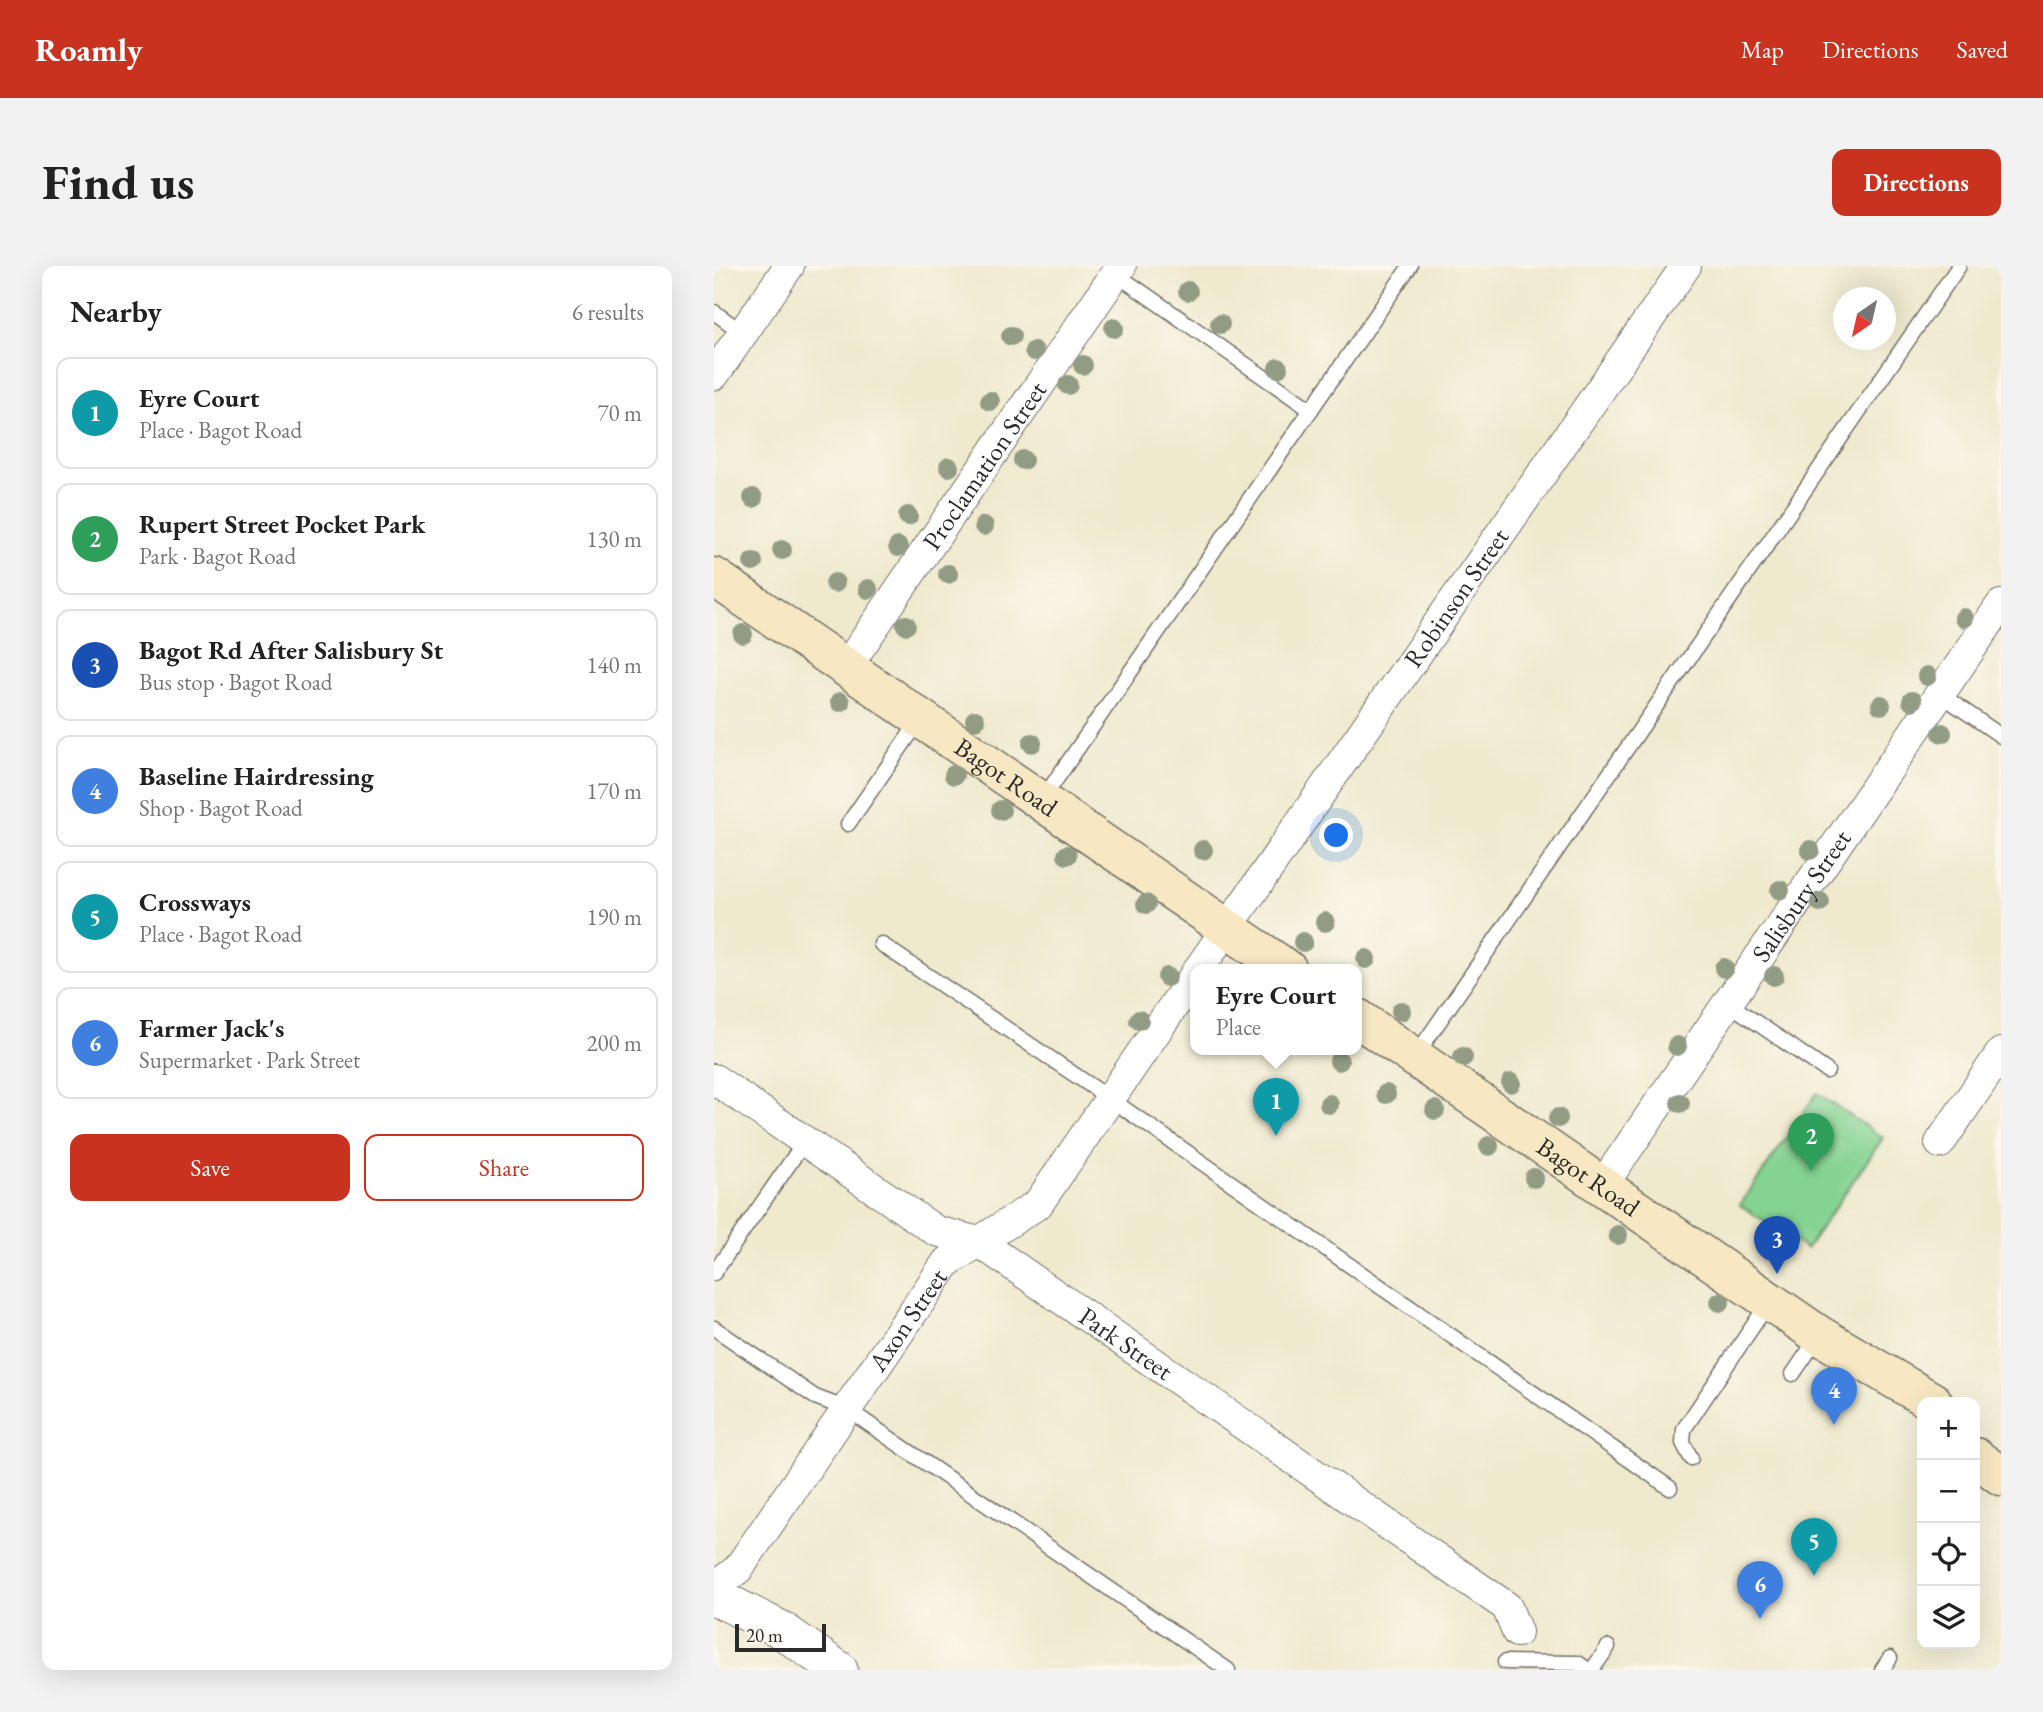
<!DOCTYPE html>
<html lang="en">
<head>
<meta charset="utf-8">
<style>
	:root { --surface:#fff; --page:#f2f2f2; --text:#222; --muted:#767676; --line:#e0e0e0; --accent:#c8321e }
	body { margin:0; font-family:"EB Garamond",serif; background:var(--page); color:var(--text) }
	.controls { position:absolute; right:21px; bottom:21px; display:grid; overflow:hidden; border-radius:14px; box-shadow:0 7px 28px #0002 }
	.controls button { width:63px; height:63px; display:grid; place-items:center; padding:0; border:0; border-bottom:2px solid var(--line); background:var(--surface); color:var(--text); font:35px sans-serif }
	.compass { position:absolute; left:1119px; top:21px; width:63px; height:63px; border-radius:50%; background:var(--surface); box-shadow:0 7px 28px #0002; rotate:214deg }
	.scale { position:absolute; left:21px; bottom:18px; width:91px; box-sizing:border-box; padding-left:7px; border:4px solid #2b2b2b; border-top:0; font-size:19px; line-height:24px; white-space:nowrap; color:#2b2b2b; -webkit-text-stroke:5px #fbf7ec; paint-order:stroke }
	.you { position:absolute; left:623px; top:570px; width:24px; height:24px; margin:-18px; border:5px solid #fff; border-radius:50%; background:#1a73e8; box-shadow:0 0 0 10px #1a73e833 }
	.badge { display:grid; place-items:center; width:46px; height:46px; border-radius:50%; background:var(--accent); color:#fff; font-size:23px; font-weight:700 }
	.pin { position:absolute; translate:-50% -58px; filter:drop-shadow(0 2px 4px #0008) }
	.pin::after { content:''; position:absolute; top:37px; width:24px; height:21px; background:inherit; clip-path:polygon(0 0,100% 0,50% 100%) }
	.popup { position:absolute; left:476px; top:698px; width:172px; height:91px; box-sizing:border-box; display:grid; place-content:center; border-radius:14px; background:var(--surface); filter:drop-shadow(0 2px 5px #0005); font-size:23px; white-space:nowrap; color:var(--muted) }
	.popup b { font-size:26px; color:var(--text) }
	.popup::after { content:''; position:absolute; left:50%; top:100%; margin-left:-14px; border:14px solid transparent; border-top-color:var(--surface) }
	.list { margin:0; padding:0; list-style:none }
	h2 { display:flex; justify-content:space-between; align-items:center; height:91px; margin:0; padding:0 28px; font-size:30px }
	h2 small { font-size:23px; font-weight:400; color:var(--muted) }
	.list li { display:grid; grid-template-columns:46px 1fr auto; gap:21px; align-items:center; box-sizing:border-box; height:112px; margin:0 14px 14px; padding:0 14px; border:2px solid var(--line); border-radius:14px }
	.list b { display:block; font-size:26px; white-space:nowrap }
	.list p { margin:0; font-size:23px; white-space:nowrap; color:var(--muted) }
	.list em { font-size:23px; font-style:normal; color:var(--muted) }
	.actions { display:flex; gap:14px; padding:21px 28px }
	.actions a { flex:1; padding:16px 0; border:2px solid var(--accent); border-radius:14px; text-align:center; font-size:24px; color:var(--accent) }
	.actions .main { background:var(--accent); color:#fff }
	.icon { flex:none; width:38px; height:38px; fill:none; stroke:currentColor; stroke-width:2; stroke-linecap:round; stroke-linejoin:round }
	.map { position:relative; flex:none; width:1287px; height:1404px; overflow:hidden; border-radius:14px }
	header { display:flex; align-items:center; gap:42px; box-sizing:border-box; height:98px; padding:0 35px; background:var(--accent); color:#fff }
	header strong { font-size:33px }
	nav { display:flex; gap:38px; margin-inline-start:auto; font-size:24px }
	.intro { display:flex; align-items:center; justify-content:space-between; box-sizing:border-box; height:168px; padding:0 42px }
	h1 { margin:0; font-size:49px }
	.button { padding:18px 32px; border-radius:14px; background:var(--accent); color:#fff; font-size:24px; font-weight:700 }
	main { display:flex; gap:42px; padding:0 42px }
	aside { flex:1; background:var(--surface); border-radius:14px; box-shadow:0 7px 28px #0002 }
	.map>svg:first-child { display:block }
</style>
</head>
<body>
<header>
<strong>Roamly</strong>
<nav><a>Map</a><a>Directions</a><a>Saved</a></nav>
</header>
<div class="intro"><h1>Find us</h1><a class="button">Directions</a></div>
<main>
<aside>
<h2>Nearby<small>6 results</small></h2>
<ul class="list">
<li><span class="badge" style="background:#0f9aa8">1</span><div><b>Eyre Court</b><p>Place · Bagot Road</p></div><em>70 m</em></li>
<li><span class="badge" style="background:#2e9e5b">2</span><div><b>Rupert Street Pocket Park</b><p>Park · Bagot Road</p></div><em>130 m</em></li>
<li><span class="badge" style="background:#1a4fb4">3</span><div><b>Bagot Rd After Salisbury St</b><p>Bus stop · Bagot Road</p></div><em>140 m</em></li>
<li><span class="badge" style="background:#3f7fe0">4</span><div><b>Baseline Hairdressing</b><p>Shop · Bagot Road</p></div><em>170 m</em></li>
<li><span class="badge" style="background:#0f9aa8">5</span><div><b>Crossways</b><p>Place · Bagot Road</p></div><em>190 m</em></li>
<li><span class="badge" style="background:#3f7fe0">6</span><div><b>Farmer Jack's</b><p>Supermarket · Park Street</p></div><em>200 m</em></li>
</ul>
<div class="actions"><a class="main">Save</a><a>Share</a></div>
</aside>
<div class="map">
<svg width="1287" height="1404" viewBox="0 0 1287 1404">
	<rect width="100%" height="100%" fill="#fbf7ec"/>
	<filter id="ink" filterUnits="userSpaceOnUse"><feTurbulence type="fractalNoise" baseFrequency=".0143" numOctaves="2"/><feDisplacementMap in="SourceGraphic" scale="14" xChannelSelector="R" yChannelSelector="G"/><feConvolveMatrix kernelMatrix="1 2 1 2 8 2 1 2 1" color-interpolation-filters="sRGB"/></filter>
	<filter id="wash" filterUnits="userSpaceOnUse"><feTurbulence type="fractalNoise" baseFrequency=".00686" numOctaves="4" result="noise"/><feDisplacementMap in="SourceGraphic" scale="28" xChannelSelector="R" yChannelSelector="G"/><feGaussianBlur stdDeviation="1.57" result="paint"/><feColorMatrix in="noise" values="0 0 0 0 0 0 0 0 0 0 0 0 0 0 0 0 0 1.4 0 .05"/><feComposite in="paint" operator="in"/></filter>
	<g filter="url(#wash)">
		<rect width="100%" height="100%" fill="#efe9ce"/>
		<!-- green -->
		<path fill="#85d392" stroke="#587f5e" stroke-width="2" d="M1103,827L1169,872L1092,983L1026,939Z"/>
	</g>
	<g filter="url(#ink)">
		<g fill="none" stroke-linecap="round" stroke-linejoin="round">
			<defs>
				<g id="service">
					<path d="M402,8L597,144"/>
					<path d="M0,46L29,67"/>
					<path d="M1226,428L1287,470"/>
					<path d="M328,534L696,0"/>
					<path d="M134,558L205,455"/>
					<path d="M167,678L395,832L956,1222"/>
					<path d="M1014,737L1113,805"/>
					<path d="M702,789L1245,0"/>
					<path d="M0,1007L91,875"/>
					<path d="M0,1062L101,1131L133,1143L514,1404"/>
					<path d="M1079,1108L1104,1071"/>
					<path d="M977,1192L969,1177L970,1163L1055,1036"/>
					<path d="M791,1396L864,1397L874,1404"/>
					<path d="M878,1404L894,1381"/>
					<path d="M1168,1404L1176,1392"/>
				</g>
				<g id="minor">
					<path d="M0,109L75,0"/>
					<path id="s1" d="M133,400L407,0"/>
					<path id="s2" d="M484,704L972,0"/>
					<path id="s3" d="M0,813L222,965L265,976L793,1341L803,1366"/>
					<path d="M1226,877L1287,787"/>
					<path id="s4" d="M888,920L1287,339"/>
					<path id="s5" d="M0,1322L24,1303L233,996L324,938L482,707"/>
				</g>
				<path id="tertiary" d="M0,1330L66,1363L125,1404"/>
				<g id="secondary">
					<path id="s6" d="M0,311L574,704"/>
					<path id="s7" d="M642,751L1105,1069L1219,1136"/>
					<path d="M1261,1191L1287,1210"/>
				</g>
			</defs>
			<!-- service casing -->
			<use href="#service" stroke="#706e64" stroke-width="17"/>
			<!-- minor casing -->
			<use href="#minor" stroke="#706e64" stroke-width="32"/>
			<!-- tertiary casing -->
			<use href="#tertiary" stroke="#706e64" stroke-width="39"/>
			<!-- secondary casing -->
			<use href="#secondary" stroke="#706e64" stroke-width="41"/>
			<!-- service -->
			<use href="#service" stroke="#fff" stroke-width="14"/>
			<!-- minor -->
			<use href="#minor" stroke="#fff" stroke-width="30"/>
			<!-- tertiary -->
			<use href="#tertiary" stroke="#fff" stroke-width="37"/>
			<!-- secondary -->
			<use href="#secondary" stroke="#f7e8c3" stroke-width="38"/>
		</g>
		<!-- trees -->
		<g fill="#929c85">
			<circle cx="474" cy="25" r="10"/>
			<circle cx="506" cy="58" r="10"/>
			<circle cx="400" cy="62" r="10"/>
			<circle cx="297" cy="70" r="10"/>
			<circle cx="320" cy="85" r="10"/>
			<circle cx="369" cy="99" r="10"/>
			<circle cx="564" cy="102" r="10"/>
			<circle cx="354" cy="119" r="10"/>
			<circle cx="276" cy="135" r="10"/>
			<circle cx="309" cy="194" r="10"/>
			<circle cx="235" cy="201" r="10"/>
			<circle cx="39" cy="232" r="10"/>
			<circle cx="194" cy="250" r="10"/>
			<circle cx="270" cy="260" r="10"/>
			<circle cx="184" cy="281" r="10"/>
			<circle cx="68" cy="284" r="10"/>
			<circle cx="39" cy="296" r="10"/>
			<circle cx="234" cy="308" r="10"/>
			<circle cx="121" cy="317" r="10"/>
			<circle cx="154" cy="323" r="10"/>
			<circle cx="1250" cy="352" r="10"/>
			<circle cx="192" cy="359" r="10"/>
			<circle cx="29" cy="368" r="10"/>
			<circle cx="1213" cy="410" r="10"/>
			<circle cx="1198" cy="435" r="10"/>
			<circle cx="126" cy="436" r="10"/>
			<circle cx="1167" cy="439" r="10"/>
			<circle cx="261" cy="454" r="10"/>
			<circle cx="1228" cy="467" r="10"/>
			<circle cx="318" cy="477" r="10"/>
			<circle cx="240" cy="509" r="10"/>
			<circle cx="287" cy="544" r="10"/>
			<circle cx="489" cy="584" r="10"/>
			<circle cx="1096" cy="584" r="10"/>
			<circle cx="353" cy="589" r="10"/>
			<circle cx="1066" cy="624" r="10"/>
			<circle cx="1106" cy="636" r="10"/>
			<circle cx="432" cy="638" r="10"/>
			<circle cx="611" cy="656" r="10"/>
			<circle cx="589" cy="676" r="10"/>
			<circle cx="652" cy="693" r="10"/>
			<circle cx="1010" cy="702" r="10"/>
			<circle cx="1060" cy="710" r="10"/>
			<circle cx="453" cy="711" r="10"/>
			<circle cx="687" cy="745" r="10"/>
			<circle cx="425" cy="754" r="10"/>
			<circle cx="963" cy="780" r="10"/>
			<circle cx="749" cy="791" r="10"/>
			<circle cx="625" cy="795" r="10"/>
			<circle cx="797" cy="817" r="10"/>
			<circle cx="672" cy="828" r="10"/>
			<circle cx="966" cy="837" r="10"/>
			<circle cx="615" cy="838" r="10"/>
			<circle cx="721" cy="844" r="10"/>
			<circle cx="844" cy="852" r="10"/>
			<circle cx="775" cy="880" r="10"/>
			<circle cx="820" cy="912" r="10"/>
			<circle cx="904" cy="969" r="10"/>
			<circle cx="1071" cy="978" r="10"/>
			<circle cx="1006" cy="1036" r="10"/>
		</g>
	</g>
	<g text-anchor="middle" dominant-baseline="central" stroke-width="6" stroke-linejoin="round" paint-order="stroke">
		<!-- street labels -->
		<g font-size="26" fill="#2b2b2b" stroke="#fbf7ec">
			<text stroke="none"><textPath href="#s1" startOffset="243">Proclamation Street</textPath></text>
			<text stroke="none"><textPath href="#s2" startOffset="453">Robinson Street</textPath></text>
			<text stroke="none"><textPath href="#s6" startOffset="354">Bagot Road</textPath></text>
			<text stroke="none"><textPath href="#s4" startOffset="352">Salisbury Street</textPath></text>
			<text stroke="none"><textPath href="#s7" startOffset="282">Bagot Road</textPath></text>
			<text stroke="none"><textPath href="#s5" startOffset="332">Axon Street</textPath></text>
			<text stroke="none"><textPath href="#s3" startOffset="492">Park Street</textPath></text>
		</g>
	</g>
</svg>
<div class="controls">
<button>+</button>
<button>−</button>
<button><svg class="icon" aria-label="locate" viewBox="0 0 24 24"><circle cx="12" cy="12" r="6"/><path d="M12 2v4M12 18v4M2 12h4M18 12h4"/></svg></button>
<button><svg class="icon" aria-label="layers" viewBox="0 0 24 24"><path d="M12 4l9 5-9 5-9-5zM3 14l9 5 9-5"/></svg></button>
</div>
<svg class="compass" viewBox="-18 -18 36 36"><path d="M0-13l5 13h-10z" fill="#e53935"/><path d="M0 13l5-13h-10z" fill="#767676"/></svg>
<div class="scale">20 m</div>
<div class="you"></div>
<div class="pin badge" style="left:562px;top:870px;background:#0f9aa8">1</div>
<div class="popup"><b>Eyre Court</b>Place</div>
<div class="pin badge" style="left:1097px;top:905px;background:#2e9e5b">2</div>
<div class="pin badge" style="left:1063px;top:1008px;background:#1a4fb4">3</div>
<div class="pin badge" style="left:1120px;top:1159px;background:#3f7fe0">4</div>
<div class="pin badge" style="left:1100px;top:1310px;background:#0f9aa8">5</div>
<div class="pin badge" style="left:1046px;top:1353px;background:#3f7fe0">6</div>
</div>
</main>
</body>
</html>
